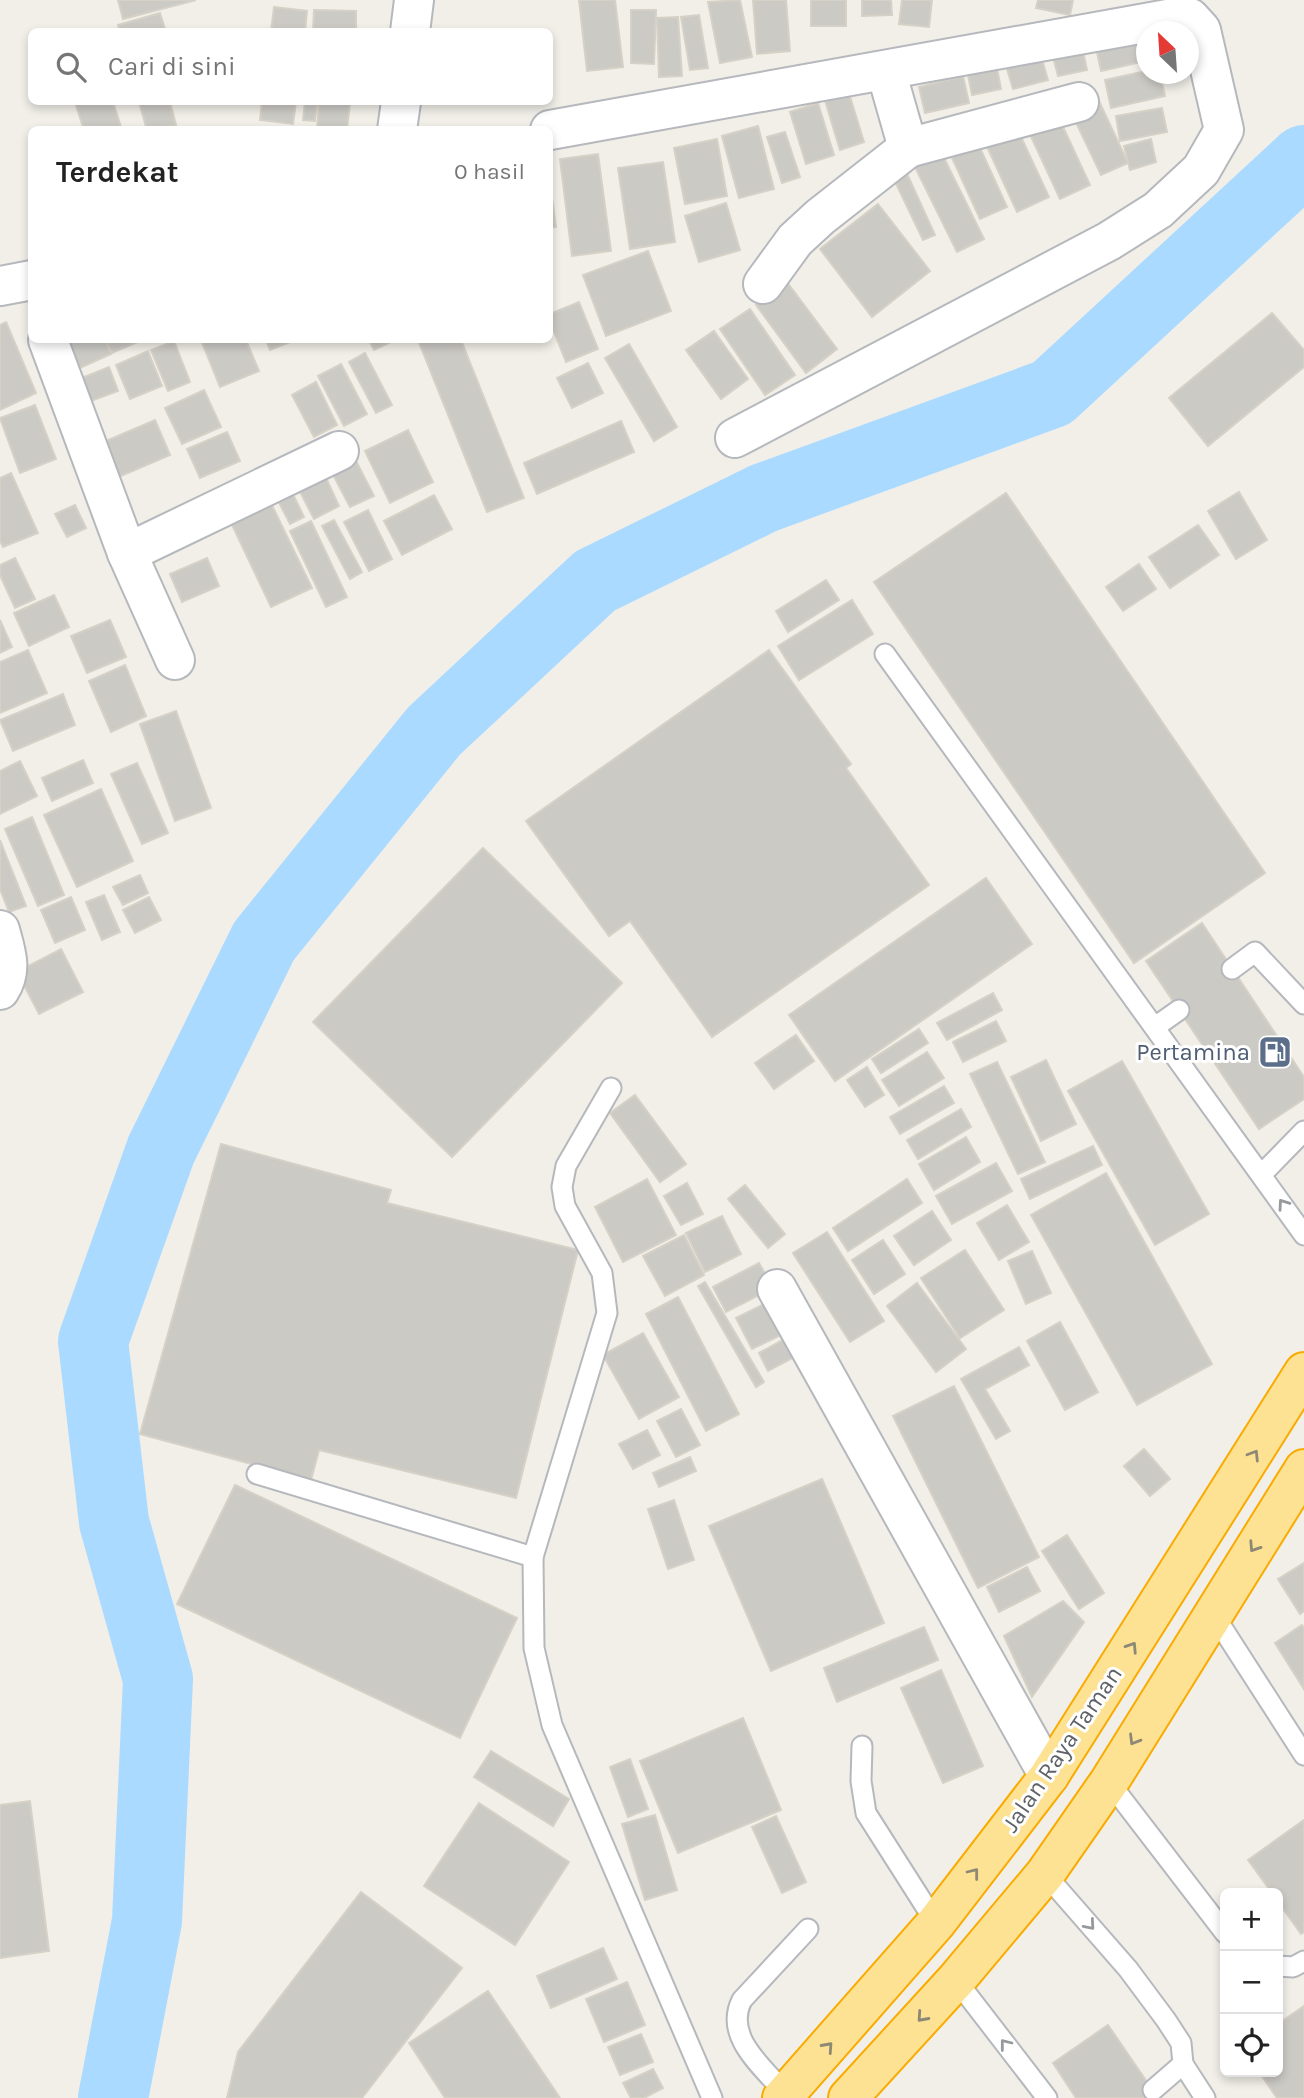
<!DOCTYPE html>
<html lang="id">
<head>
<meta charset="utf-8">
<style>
	:root { --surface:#fff; --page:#f6f6f6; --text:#222; --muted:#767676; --line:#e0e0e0 }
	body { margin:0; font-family:Karla,sans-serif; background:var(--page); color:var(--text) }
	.controls { position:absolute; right:21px; bottom:21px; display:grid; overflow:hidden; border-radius:10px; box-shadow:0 4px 10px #0003 }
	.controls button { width:63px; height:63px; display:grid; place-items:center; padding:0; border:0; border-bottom:2px solid var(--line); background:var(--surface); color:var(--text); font:35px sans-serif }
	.compass { position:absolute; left:1136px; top:21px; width:63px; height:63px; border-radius:50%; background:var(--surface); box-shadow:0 4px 10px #0003; rotate:335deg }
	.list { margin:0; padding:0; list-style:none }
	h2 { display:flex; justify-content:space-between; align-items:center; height:91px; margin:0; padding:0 28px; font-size:30px }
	h2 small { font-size:23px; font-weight:400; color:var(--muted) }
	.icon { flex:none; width:38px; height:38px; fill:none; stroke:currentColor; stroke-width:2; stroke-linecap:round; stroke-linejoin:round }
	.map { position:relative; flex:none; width:1304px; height:2098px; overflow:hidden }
	.search { position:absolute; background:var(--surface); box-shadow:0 4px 10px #0003; left:28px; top:28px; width:525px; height:77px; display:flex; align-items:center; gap:18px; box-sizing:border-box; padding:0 24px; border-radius:10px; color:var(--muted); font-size:26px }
	.panel { position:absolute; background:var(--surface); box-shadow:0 4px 10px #0003; left:28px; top:126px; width:525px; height:217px; border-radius:10px }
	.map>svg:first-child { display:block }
</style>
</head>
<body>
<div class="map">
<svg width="1304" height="2098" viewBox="0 0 1304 2098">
	<rect width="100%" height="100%" fill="#f1efe8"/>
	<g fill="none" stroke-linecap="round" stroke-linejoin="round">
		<!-- river -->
		<path stroke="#aadaff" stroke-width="70" d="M113,2098L147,1921L158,1679L114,1522L93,1341L161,1150L264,941L434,731L595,581L764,498L1052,393L1304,160"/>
	</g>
	<!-- building -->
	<g fill="#cccac5" stroke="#d6d1c6" stroke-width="2">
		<path d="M118,0H196L123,19Z"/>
		<path d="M579,0H615L623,67L587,71Z"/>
		<path d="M740,0L752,57L720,63L708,2Z"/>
		<path d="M753,0H786L790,51L757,54Z"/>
		<rect x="811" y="0" width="35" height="26"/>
		<path d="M862,0H891L892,15L862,16Z"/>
		<path d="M902,0H932L929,27L899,24Z"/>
		<path d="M1038,0H1073L1070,15L1036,8Z"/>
		<path d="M274,7L307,11L305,32H271Z"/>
		<path d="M314,10L356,11V32L313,31Z"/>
		<path d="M631,10H656L654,64L631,63Z"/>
		<path d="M160,13L166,32H120L118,25Z"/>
		<path d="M699,15L708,68L690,70L681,17Z"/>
		<path d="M678,17L682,76L659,77L657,18Z"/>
		<path d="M1146,33V61L1101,71L1095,43Z"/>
		<path d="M1081,42L1087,70L1058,76L1051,49Z"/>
		<path d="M1039,49L1048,80L1013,89L1004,59Z"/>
		<path d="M995,58L1001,89L972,95L966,65Z"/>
		<path d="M1146,71V74H1160L1165,96L1111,108L1105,80Z"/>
		<path d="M963,76L969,103L925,113L919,87Z"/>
		<path d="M848,90L864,142L840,150L824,97Z"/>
		<path d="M1098,99L1128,163L1101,175L1071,112Z"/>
		<path d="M75,102H113L122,130H84Z"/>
		<path d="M139,102H170L176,125L147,130Z"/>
		<path d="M262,102H296L293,124L260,120Z"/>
		<path d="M305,102H317L315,121L303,120Z"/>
		<path d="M319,102H350L347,130H317Z"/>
		<path d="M818,103L834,155L806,164L790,112Z"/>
		<path d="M1162,108L1167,132L1120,141L1116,116Z"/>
		<path d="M1058,116L1090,185L1060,199L1028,130Z"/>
		<path d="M1015,124L1049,197L1017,212L983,138Z"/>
		<path d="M758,126L774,189L739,198L722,136Z"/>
		<path d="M785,132L800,177L782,183L767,137Z"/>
		<path d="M975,137L1007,207L980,219L948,149Z"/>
		<path d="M717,139L727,196L685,204L674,148Z"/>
		<path d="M1151,139L1156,162L1130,170L1124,146Z"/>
		<path d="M598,154L611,251L572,256L560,159Z"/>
		<path d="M942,154L984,239L957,252L915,167Z"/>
		<path d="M663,162L675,242L630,249L618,168Z"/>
		<path d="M903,165L935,235L923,240L890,171Z"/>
		<path d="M550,183L556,227L550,228Z"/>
		<path d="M726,203L740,250L699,262L685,216Z"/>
		<path d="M878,204L930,271L872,317L820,249Z"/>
		<path d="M648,251L671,311L606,336L583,275Z"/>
		<path d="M787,282L837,349L806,373L756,305Z"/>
		<path d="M579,302L598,349L566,362L550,322V314Z"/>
		<path d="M750,309L795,375L765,395L720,329Z"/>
		<path d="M1272,313L1304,350V367L1208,446L1169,398Z"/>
		<path d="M6,322L36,393L0,410V325Z"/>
		<path d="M714,331L748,379L721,399L686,350Z"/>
		<path d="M56,340H105L111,354L71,372Z"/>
		<path d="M106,340H142L112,353Z"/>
		<path d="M201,340H246L259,371L220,387Z"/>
		<path d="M266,340H295L270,350Z"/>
		<path d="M369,340H395L374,350Z"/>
		<path d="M418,340H461L524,498L487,512Z"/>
		<path d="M174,341L190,382L168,391L151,350Z"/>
		<path d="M629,344L677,427L654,441L605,358Z"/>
		<path d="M148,351L162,386L130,399L116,365Z"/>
		<path d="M365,353L392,405L376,413L349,362Z"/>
		<path d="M588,363L603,393L572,408L557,378Z"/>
		<path d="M341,364L367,414L344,426L318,376Z"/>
		<path d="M109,367L118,391L83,404L74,381Z"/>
		<path d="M316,382L337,425L314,437L292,395Z"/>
		<path d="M204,390L221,427L182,444L165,408Z"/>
		<path d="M35,405L56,459L20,473L0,418Z"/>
		<path d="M155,420L170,455L114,479L99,444Z"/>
		<path d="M621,421L634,452L537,494L524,463Z"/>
		<path d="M408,430L433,482L390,503L365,451Z"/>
		<path d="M227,432L240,461L200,478L187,449Z"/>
		<path d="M354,457L374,496L350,507L330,469Z"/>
		<path d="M321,467L339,506L314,519L294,480Z"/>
		<path d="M11,473L38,533L3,547L0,541V478Z"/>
		<path d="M287,482L304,517L290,524L272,489Z"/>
		<path d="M1239,492L1267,540L1236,559L1208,511Z"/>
		<path d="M266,493L312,588L271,607L226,512Z"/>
		<path d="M1006,493L1265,873L1134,963L874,582Z"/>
		<path d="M434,495L452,529L402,555L384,521Z"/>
		<path d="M75,505L86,528L67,537L55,514Z"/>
		<path d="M368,510L392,559L369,571L344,522Z"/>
		<path d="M334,520L362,572L350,579L322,526Z"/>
		<path d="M311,521L347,597L326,607L290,531Z"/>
		<path d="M1198,525L1219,555L1170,588L1149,557Z"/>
		<path d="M15,558L35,599L15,608L0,575V565Z"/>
		<path d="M207,558L219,586L182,602L170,574Z"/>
		<path d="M1139,564L1156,589L1123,611L1106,587Z"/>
		<path d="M826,580L839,600L788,632L776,611Z"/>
		<path d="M54,595L69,627L29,646L14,613Z"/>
		<path d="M852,600L873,634L799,680L778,646Z"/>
		<path d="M0,620L12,647L0,653Z"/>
		<path d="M110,620L126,657L87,673L71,636Z"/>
		<path d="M28,650L47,693L0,713V662Z"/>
		<path d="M769,650L851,764L846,768L929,885L712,1037L630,921L609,936L526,821Z"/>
		<path d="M125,665L146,716L111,732L89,681Z"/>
		<path d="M63,694L75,725L13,751L0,720Z"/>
		<path d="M176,711L211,808L175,821L140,724Z"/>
		<path d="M83,760L93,783L52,801L42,778Z"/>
		<path d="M20,761L37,796L0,814V771Z"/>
		<path d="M137,763L168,833L142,844L111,774Z"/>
		<path d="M101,789L133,861L77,887L44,815Z"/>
		<path d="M32,817L64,895L38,906L5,829Z"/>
		<path d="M0,840L26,906L9,912L0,889Z"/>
		<path d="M483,848L622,983L452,1157L313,1022Z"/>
		<path d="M140,875L148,893L123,905L113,887Z"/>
		<path d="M986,878L1032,944L835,1081L789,1015Z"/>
		<path d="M104,895L120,932L102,940L86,902Z"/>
		<path d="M71,897L85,930L55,943L41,910Z"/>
		<path d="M149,897L161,920L135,933L123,910Z"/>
		<path d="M1202,923L1304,1077V1099L1259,1129L1146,961Z"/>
		<path d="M61,949L83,992L39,1014L17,972Z"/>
		<path d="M993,993L1002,1010L947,1040L937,1023Z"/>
		<path d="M996,1021L1006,1041L963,1062L953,1042Z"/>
		<path d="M919,1029L928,1043L881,1073L872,1059Z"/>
		<path d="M796,1035L814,1061L774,1089L755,1063Z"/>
		<path d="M927,1052L944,1078L899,1106L882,1080Z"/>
		<path d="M1046,1060L1076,1124L1041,1141L1011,1077Z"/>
		<path d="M1122,1061L1209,1214L1155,1245L1068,1091Z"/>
		<path d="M997,1062L1045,1162L1018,1174L970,1074Z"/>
		<path d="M867,1067L884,1095L865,1107L847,1080Z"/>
		<path d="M944,1086L954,1103L900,1134L890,1117Z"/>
		<path d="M635,1095L686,1164L660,1182L610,1113Z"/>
		<path d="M961,1109L971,1127L918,1159L907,1140Z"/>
		<path d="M966,1137L980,1162L934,1190L919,1164Z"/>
		<path d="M221,1144L391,1190L387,1203L578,1250L516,1498L319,1450L311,1480L140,1434Z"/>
		<path d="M1093,1146L1102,1165L1030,1199L1021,1179Z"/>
		<path d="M996,1163L1012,1191L952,1224L936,1196Z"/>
		<path d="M1106,1173L1212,1364L1137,1405L1031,1215Z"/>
		<path d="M647,1179L676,1235L623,1262L595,1207Z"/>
		<path d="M907,1179L922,1203L848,1251L833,1228Z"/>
		<path d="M687,1183L703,1214L681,1225L664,1196Z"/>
		<path d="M745,1185L785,1234L768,1248L728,1199Z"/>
		<path d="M1007,1205L1029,1242L999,1260L977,1223Z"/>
		<path d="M932,1211L951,1240L914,1265L894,1236Z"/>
		<path d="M722,1216L741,1254L705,1272L686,1233Z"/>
		<path d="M827,1232L884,1321L850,1342L793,1253Z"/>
		<path d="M684,1235L704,1275L665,1296L643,1256Z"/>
		<path d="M883,1240L905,1274L874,1294L852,1260Z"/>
		<path d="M965,1250L1004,1310L960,1338L921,1278Z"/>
		<path d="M1032,1251L1051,1293L1026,1304L1008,1261Z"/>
		<path d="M759,1263L773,1288L726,1312L713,1287Z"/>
		<path d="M705,1282L764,1382L756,1387L698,1286Z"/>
		<path d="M917,1283L966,1349L936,1372L887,1306Z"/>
		<path d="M678,1297L739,1414L706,1431L646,1314Z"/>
		<path d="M770,1301L787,1332L752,1349L736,1318Z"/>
		<path d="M1060,1322L1098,1392L1065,1410L1027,1341Z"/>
		<path d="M643,1333L679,1397L639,1419L603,1355Z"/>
		<path d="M788,1337L798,1355L768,1371L759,1353Z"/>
		<path d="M1019,1347L1029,1365L985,1389L1010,1431L996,1439L961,1379Z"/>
		<path d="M954,1386L1039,1557L978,1588L893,1416Z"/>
		<path d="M681,1409L700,1445L676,1457L657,1421Z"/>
		<path d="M647,1430L660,1455L633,1469L619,1444Z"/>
		<path d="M1144,1449L1170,1479L1150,1496L1124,1466Z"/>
		<path d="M690,1457L696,1471L659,1487L653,1473Z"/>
		<path d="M822,1479L884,1623L771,1671L709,1526Z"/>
		<path d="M235,1485L517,1618L460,1738L177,1604Z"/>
		<path d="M674,1500L694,1560L668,1569L648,1509Z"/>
		<path d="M1067,1535L1104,1593L1079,1609L1042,1551Z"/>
		<path d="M1304,1563V1611L1300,1614L1278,1579Z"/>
		<path d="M1027,1567L1040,1591L999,1612L987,1587Z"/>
		<path d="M1063,1601L1084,1622L1032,1697L1004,1636Z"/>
		<path d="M1302,1625L1304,1628V1689L1275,1643Z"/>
		<path d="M924,1627L938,1660L837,1702L824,1668Z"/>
		<path d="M941,1670L983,1766L943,1783L901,1688Z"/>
		<path d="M743,1718L781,1810L678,1853L640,1761Z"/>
		<path d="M491,1751L569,1799L553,1826L474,1777Z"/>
		<path d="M630,1759L648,1809L628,1817L610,1767Z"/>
		<path d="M30,1801L49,1951L0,1958V1805Z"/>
		<path d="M479,1803L569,1862L515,1945L424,1886Z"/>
		<path d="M655,1815L677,1890L645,1900L622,1824Z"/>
		<path d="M776,1816L806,1882L782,1893L752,1827Z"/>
		<path d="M1304,1820V1932L1301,1934L1278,1902V1893H1272L1248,1860Z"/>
		<path d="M361,1892L462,1968L362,2098H227L238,2052Z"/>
		<path d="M603,1948L617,1979L551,2008L537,1976Z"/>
		<path d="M627,1982L645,2025L604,2042L586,1999Z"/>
		<path d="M488,1991L560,2098H445L409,2043Z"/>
		<path d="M1304,2006V2098H1277L1259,2072H1278V2024Z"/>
		<path d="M1108,2025L1158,2098H1076L1053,2063Z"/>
		<path d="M641,2034L653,2062L620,2075L608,2047Z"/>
		<path d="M653,2069L663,2088L644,2098H631L623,2083Z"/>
	</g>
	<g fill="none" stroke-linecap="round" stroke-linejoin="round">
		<defs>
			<g id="lane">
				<path d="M885,654L1304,1235"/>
				<path d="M1232,969L1255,952L1304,1004"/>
				<path d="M1155,1027L1179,1010"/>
				<path d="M611,1088L566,1166L562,1187L565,1206L602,1273L607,1313L533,1557L534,1648L552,1725L712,2098"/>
				<path d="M1262,1174L1304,1131"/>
				<path d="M257,1474L533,1557"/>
				<path d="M1212,1612L1304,1755"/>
				<path d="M862,1746L861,1781L866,1813L936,1923"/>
				<path d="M1109,1782L1225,1933"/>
				<path d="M1045,1874L1128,1969L1166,2020L1181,2043L1183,2064L1153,2090"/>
				<path d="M1278,1966L1293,1967L1304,1961"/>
				<path d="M956,1980L1047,2098"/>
				<path d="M1183,2064L1205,2098"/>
				<path d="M786,2094C764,2068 723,2037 742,2000L808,1929"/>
			</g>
			<g id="street">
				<path d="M410,32L414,0"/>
				<path d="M397,130L401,102"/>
				<path d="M550,130L1173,18H1190L1201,30L1224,130L1201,170L1158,210L1109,241L735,438"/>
				<path d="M908,148L1079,102"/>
				<path d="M763,284L795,240L820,217L908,148L886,71"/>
				<path d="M0,286L32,280"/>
				<path d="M48,340L127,553L175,660"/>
				<path d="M127,553L339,451"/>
				<path d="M0,930C6,952 13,970 0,990"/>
				<path d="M777,1289L1049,1776"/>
			</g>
			<g id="highway">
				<path d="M782,2098L936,1923L1049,1776L1304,1372"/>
				<path d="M848,2098L956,1980L1045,1874L1109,1782L1304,1469"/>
			</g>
		</defs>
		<!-- lane casing -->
		<use href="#lane" stroke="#b5b8bc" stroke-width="23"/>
		<!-- street casing -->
		<use href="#street" stroke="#b5b8bc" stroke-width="42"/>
		<!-- highway casing -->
		<use href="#highway" stroke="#f9ab00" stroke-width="42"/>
		<!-- lane -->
		<use href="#lane" stroke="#fff" stroke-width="19"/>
		<!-- street -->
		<use href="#street" stroke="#fff" stroke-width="38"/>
		<!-- highway -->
		<use href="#highway" stroke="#fde293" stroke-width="38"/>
	</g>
	<!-- one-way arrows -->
	<defs><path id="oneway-chevron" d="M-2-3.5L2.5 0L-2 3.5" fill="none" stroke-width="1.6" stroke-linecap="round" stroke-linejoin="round" transform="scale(1.75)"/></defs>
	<g stroke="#979a9d">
		<use href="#oneway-chevron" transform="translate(1283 1204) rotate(-125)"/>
		<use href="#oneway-chevron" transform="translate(1090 1925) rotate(49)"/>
		<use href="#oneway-chevron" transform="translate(1005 2044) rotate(-128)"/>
	</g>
	<g stroke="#8e8975">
		<use href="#oneway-chevron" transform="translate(1254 1455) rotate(-58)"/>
		<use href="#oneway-chevron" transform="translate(1254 1547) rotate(123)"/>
		<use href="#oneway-chevron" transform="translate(1132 1647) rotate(-57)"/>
		<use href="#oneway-chevron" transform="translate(1134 1740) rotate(121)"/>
		<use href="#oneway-chevron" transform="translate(974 1873) rotate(-52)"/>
		<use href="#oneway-chevron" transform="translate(922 2017) rotate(132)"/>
		<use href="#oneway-chevron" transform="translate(828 2047) rotate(-48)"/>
	</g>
	<!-- icons -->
	<defs>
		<symbol id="fuel-square" viewBox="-11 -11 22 22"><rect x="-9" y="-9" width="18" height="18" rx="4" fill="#5c6f8a" stroke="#fff"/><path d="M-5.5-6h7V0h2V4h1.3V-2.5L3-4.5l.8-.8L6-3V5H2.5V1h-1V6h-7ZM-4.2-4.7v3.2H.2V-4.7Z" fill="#fff"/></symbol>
	</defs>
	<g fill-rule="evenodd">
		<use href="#fuel-square" x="1256" y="1033" width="38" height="38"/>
	</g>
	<g text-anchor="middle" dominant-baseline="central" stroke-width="6" stroke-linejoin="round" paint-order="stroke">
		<!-- service labels -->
		<g font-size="24" fill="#4e5e75" stroke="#fff" text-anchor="end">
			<text x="1250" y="1052">Pertamina</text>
		</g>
		<!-- street labels -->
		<g font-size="24" fill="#5f6368" stroke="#fff">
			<text transform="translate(1062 1749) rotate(-56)">Jalan Raya Taman</text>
		</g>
	</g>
</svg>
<div class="controls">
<button>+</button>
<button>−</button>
<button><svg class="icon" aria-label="locate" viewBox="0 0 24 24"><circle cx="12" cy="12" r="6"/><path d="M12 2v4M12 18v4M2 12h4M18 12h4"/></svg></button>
</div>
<svg class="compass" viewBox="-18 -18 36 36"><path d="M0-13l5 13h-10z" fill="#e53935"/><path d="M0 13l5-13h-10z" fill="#767676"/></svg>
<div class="search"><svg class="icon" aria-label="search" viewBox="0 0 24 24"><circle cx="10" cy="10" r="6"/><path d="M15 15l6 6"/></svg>Cari di sini</div>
<section class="panel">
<h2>Terdekat<small>0 hasil</small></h2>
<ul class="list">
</ul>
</section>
</div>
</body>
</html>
